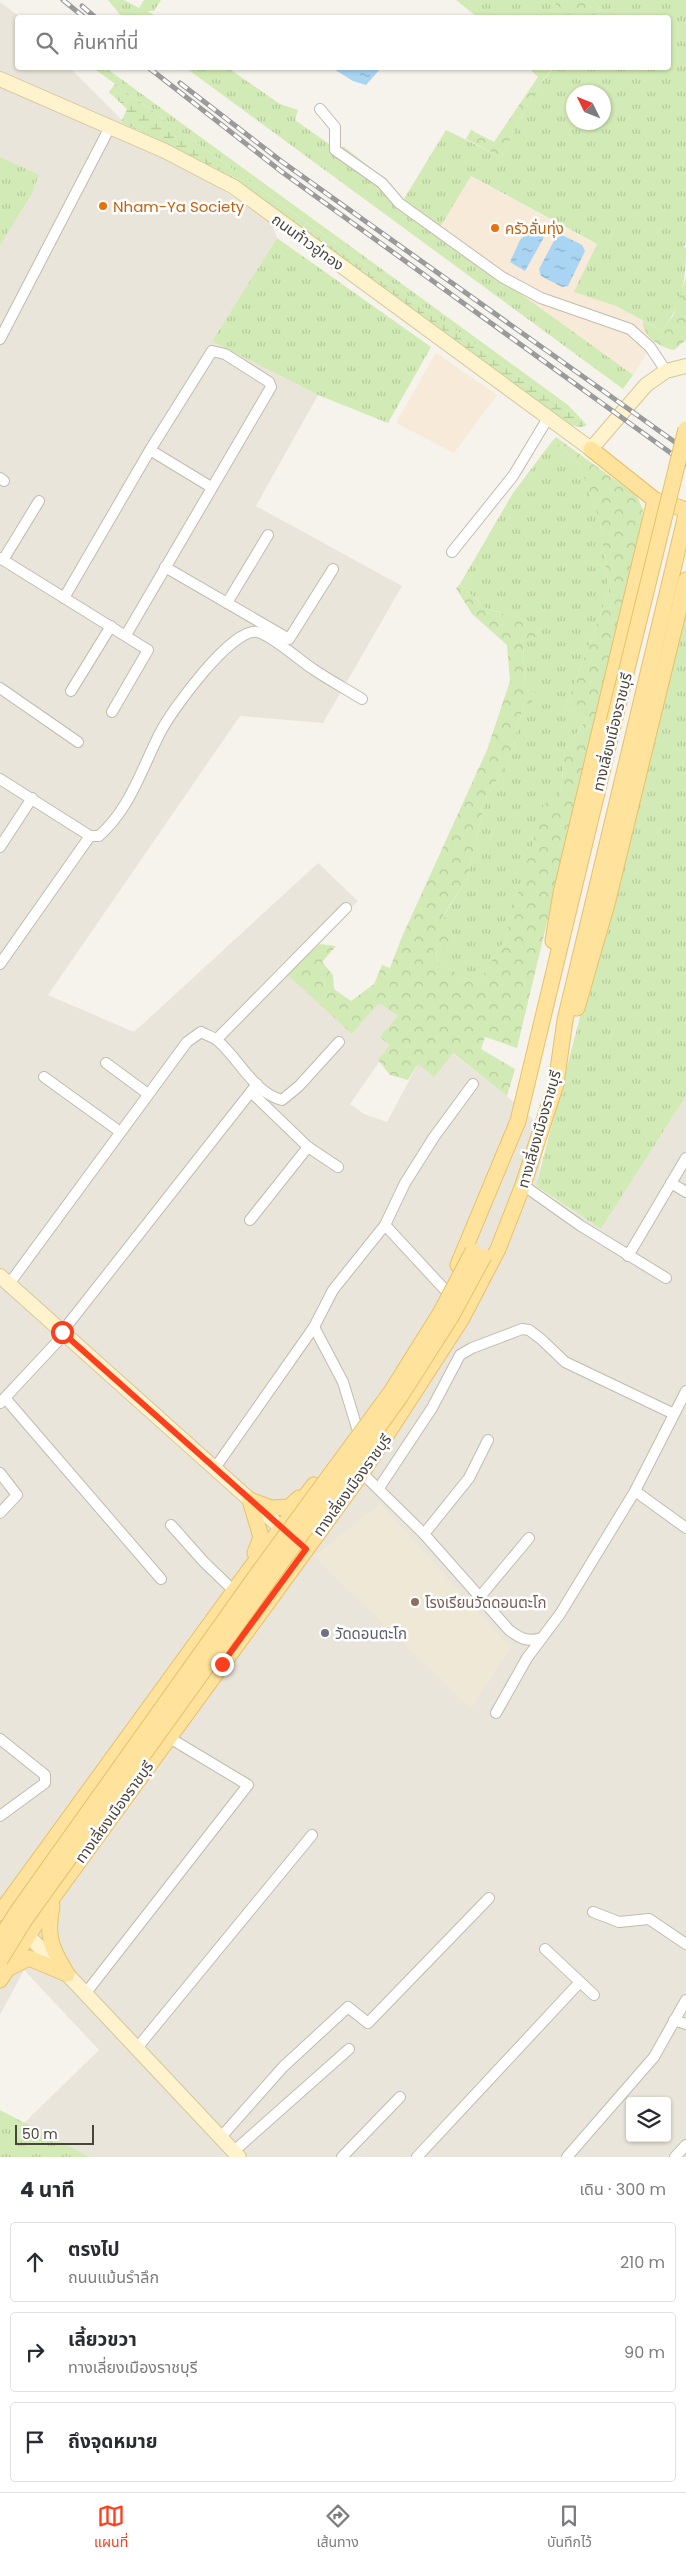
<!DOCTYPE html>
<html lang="th">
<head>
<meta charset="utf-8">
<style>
	:root { --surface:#fff; --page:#f2f2f3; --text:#2b2b33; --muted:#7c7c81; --line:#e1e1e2; --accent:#fc3f1d }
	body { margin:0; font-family:Poppins,"Noto Sans Thai",sans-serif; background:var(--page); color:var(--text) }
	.controls { position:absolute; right:15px; bottom:15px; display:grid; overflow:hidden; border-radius:5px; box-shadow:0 1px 4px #0004 }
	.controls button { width:45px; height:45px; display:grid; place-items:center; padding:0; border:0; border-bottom:1px solid var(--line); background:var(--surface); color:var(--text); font:25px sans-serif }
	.compass { position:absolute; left:566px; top:85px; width:45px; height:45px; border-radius:50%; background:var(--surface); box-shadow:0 1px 4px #0004; rotate:313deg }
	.scale { position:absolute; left:15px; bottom:12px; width:79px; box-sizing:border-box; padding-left:5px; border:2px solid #4b4439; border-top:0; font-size:14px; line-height:18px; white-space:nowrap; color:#4b4439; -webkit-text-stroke:4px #fff; paint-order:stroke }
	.stop { position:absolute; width:15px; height:15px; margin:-11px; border:4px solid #fc3f1d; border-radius:50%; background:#fff }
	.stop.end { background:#fc3f1d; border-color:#fff; box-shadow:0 1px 5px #0008 }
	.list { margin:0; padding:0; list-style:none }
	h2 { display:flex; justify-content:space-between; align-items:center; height:65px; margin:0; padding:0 20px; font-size:21px }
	h2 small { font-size:16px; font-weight:400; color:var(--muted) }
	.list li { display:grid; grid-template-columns:32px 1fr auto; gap:15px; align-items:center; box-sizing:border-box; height:80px; margin:0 10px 10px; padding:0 10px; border:1px solid var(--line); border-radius:5px }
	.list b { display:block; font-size:19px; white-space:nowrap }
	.list p { margin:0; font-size:16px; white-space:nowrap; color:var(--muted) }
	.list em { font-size:16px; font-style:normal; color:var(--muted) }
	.icon { flex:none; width:28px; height:28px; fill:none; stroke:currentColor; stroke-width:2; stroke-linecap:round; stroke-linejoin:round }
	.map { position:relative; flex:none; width:686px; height:2157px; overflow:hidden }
	.search { position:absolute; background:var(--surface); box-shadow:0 1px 4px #0004; left:15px; right:15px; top:15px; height:55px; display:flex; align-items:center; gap:12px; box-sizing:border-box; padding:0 18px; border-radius:5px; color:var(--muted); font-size:19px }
	.sheet { height:335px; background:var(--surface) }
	nav { display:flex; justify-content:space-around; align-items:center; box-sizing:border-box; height:70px; border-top:1px solid var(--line); background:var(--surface); font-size:14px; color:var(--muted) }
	nav a { display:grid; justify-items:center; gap:2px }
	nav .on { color:var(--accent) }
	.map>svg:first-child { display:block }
</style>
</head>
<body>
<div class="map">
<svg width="686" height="2157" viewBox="0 0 686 2157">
	<defs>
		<pattern id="grass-tufts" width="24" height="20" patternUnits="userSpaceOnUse" patternTransform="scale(1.25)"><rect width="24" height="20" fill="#d2eab5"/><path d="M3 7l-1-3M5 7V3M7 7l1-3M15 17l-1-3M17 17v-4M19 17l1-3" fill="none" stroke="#b6ca9c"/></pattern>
		<pattern id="forest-crowns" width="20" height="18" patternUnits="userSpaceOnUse" patternTransform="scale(1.25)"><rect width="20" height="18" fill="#d2eab5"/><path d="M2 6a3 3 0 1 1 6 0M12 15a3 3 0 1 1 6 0" fill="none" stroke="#b6ca9c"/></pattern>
		<pattern id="wetland-marsh" width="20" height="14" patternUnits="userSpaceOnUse" patternTransform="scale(1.25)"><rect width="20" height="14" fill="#d2eab5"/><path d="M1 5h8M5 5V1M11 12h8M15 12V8" fill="none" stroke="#b6ca9c"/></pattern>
		<pattern id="water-ripples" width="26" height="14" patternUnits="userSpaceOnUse" patternTransform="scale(1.25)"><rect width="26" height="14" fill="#a9d4f2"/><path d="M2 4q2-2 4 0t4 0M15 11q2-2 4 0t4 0" fill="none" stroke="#8caec5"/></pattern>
	</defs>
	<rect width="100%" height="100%" fill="#f6f3ec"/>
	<!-- residential -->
	<path fill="#eae5da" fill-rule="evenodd" d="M0,2L20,17L18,18V68H70L122,120L272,224L277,238L212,341L318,395L256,506L402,586L323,723L240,716L48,995L134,1032L318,863L358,901L287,973L352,1034L379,1003L398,1016L391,1045L350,1104L364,1114L387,1122L418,1064L452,1053L507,1096L547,1132L536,1187L601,1229L686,1096V2157H90L24,2123L99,2050L24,1970L0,2015ZM630,2101H667V2138H630Z"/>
	<!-- commercial -->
	<g fill="#f7ead8">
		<path d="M470,176L597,245L575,292L616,306L643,321L648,335L655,341L633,375L435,233Z"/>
		<path d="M436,353L497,395L454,453L396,423Z"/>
	</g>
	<!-- education -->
	<path fill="#efe8d6" d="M380,1504L511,1648L471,1709L314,1556Z"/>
	<!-- grass -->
	<g fill="url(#grass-tufts)" fill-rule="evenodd">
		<path d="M108,0H124L139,8L144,0H161L154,11H148L158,18L122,17Z"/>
		<path d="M456,0H559L545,18L477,17Z"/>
		<path d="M591,0H686V242L684,247L686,248C686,280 682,305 662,331L616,306L574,292L597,244L471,176L440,227L402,202L446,130L501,157L538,86L554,68H668V18L595,17L602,9ZM574,92H604V122H574Z"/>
		<path d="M93,68H106L568,405L587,425Z"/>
		<path d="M186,68H228L280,104L298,110L295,120L339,151L343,146L392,185L384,194L392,201L633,375L623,389Z"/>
		<path d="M0,157L39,175L31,195L0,245Z"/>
		<path d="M277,238L431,347L388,423L318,395L212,341Z"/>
		<path d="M553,440L579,464L600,522L609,592L565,708L587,718L565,751L560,798L522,882L504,941L477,985L438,962L434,948L457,943L443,917L468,877L486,796L508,764L524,703L536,694L525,689L523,642L529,621L485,608L460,584L513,493Z"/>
		<path d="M686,610V1096L601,1229L536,1186Z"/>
		<path d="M0,2110L90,2157H0Z"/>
	</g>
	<!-- forest -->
	<g fill="url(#forest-crowns)">
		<path d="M559,0H591L602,9L595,17H545Z"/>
		<path d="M530,68H553L538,86L501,157L466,139L471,130L494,142L538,77Z"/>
		<path d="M686,278V340L674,350C661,348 642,336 643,321L662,331L673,316Z"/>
		<path d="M556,437L637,496L643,510L641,529L517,1048L485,1037L481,1049L515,1069L507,1096L453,1053L434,1077L418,1064L408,1080L390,1075L378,1060L390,1045L380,1037L398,1016L379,1003L352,1034L287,974L320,944L336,946L322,962L333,975L334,989L351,1001L374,984L382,965L390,968L401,939L487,750L510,681L507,645L472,614L456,588L460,584L485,608L529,621L541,634L523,643L525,689L536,694L531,704L524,703L508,764L486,796L468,877L443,916L457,943L434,949L438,962L477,985L504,941L544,804L560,798L565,751L587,718L565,708L609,592L600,522L579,464L553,440Z"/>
	</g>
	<!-- wetland -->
	<path fill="url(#wetland-marsh)" d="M115,84L587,425L581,427L570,425L252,192L217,169L121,122L127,109L109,92Z"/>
	<!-- water -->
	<g fill="url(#water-ripples)">
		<path d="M332,68H381L366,85L353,81Z"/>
		<path d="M536,225L545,231L543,239L525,271L510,262L520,240Z"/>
		<path d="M562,235L582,245L585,251L568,286L562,287L541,276L539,269L555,239Z"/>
	</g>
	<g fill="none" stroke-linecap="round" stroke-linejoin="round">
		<defs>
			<g id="street">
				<path d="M320,109L335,127V150L382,183L399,203L502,277L541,298L630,329L650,347L666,371"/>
				<path d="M0,339L110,127"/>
				<path d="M150,450L211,487"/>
				<path d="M0,478L4,481"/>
				<path d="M452,552L513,476L548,418"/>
				<path d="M0,558L148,650L112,712"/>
				<path d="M3,560L39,501"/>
				<path d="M165,567L289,639L333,569"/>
				<path d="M64,598L150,450L212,351L225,354L269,382L271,387L126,635"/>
				<path d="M227,603L268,535"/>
				<path d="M0,688L78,742"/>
				<path d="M71,691L111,626"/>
				<path d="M0,779L90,836H99C130,809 142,768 160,733C171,711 232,627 257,632C271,634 300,661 313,669C329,680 346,689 362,699"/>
				<path d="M0,847L32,798"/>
				<path d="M0,964L90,836"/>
				<path d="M217,1039L346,908"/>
				<path d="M106,1063L148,1094"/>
				<path d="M44,1077L119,1131"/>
				<path d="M251,1092L308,1147L338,1167"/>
				<path d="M671,1183L686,1192"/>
				<path d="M523,1185L581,1226L666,1278"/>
				<path d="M250,1220L308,1147"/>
				<path d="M385,1225L446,1291"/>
				<path d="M628,1256L686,1158"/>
				<path d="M9,1284L187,1042L201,1032C206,1035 214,1037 218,1041C239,1059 254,1093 282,1100L299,1086L339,1042"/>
				<path d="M314,1327L343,1382L357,1428"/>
				<path d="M5,1398L161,1579"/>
				<path d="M0,1403L57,1342L62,1332L257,1084"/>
				<path d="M215,1468L314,1327L333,1290L385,1225L405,1183L434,1137L473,1084"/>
				<path d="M0,1473L17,1495L0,1513"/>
				<path d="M362,1473L424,1534L509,1630C521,1639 527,1642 542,1638"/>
				<path d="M379,1488L432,1408L460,1355L472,1348L522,1329L529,1330L541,1339L565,1362L674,1414"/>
				<path d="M635,1491L686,1528"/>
				<path d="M171,1525L204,1562L234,1591"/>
				<path d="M424,1534L469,1478L488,1440"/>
				<path d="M479,1598L529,1538"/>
				<path d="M496,1713L527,1658L560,1614L635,1491L686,1391"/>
				<path d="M0,1739L45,1775V1783L0,1816"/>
				<path d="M593,1912L619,1922L649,1919L686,1944"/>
				<path d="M545,1949L594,1995"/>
				<path d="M85,1994L248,1785L168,1737"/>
				<path d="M674,2020L686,2024"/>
				<path d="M137,2048L312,1835"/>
				<path d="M221,2137L283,2067L348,2007L368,2023L489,1898"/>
				<path d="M234,2151L349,2049"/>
				<path d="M342,2157L400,2097"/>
				<path d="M417,2157L580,1982"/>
				<path d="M567,2157L654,2057L686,2000"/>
				<path d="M675,2157L686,2145"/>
			</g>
			<g id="secondary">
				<path d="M0,79L165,151L234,187L591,449L646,385L666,371L686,366"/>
				<path d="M0,1276L288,1534"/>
				<path d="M20,1928L67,1974L239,2157"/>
			</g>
			<g id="primary">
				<path d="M591,449L655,500"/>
				<path d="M553,941L561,893L655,500L681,508L686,513"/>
				<path d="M577,1008L607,904L686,580"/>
				<path d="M458,1265L518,1121L614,722"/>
				<path d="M250,1500L271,1508L289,1507L299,1498"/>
				<path d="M250,1500L261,1537L255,1553"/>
				<path d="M52,1906C46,1937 51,1948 67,1974"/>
				<path d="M0,1913L250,1569L314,1485"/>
				<path d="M9,1968L29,1958L67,1974"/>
				<path d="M0,1980L53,1897L362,1473L461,1320L498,1249L523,1185L556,1084L565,1020L686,515"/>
			</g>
		</defs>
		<!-- street casing -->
		<use href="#street" stroke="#c2bbae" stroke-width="12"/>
		<!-- secondary casing -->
		<use href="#secondary" stroke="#d6c79b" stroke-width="16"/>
		<!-- primary casing -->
		<use href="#primary" stroke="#e6c16a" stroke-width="17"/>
		<!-- street -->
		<use href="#street" stroke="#fff" stroke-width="10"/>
		<!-- secondary -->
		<use href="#secondary" stroke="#fff3cd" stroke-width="14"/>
		<!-- primary -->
		<use href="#primary" stroke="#ffe39c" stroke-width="15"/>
		<defs>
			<g id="rail">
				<path d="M63,0L85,18"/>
				<path d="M82,6L96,18"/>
				<path d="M149,68L282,172L686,464"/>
				<path d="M180,83L281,161L686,450"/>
			</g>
		</defs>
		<!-- rail casing -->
		<use href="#rail" stroke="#9a9a9a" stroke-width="5"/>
		<!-- rail -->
		<use href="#rail" stroke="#fff" stroke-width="3" stroke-dasharray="9" stroke-linecap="butt"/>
		<defs>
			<g id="primary-bridge">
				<path d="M614,722L686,429"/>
				<path d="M0,1939L17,1912L258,1573L391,1392L441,1312L473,1251"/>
				<path d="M0,1960L24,1921L400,1397L451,1317L484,1256"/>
			</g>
		</defs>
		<!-- primary-bridge casing -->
		<use href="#primary-bridge" stroke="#e6c16a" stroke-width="17" stroke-linecap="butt"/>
		<!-- primary-bridge -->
		<use href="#primary-bridge" stroke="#ffe39c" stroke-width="15"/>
	</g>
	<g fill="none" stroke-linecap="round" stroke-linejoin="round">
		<!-- route -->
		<path stroke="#fc3f1d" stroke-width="6" d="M62,1332L306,1549L222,1664"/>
	</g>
	<!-- markers -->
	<g fill="#e8710a" stroke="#fff" stroke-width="2">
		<circle cx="103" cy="206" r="5"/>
		<circle cx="495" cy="228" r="5"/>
	</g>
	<circle fill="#8d6e63" stroke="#fff" stroke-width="2" cx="415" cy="1602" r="5"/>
	<circle fill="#6b7280" stroke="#fff" stroke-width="2" cx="325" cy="1633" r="5"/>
	<g text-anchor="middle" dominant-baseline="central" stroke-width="5" stroke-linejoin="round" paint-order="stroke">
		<!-- food labels -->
		<g font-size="15" fill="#c56008" stroke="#fff" text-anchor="start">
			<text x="113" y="206">Nham-Ya Society</text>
			<text x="505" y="228">ครัวลั่นทุ่ง</text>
		</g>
		<!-- street labels -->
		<g font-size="15" fill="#4b4439" stroke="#fff">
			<text transform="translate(308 242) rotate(36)">ถนนท้าวอู่ทอง</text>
			<text transform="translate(612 732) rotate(-76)">ทางเลี่ยงเมืองราชบุรี</text>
			<text transform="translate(539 1129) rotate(-74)">ทางเลี่ยงเมืองราชบุรี</text>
			<text transform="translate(352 1485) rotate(-54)">ทางเลี่ยงเมืองราชบุรี</text>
			<text transform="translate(114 1812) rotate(-54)">ทางเลี่ยงเมืองราชบุรี</text>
		</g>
		<!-- education labels -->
		<g font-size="15" fill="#785e54" stroke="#fff" text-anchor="start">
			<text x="425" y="1602">โรงเรียนวัดดอนตะโก</text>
		</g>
		<!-- worship labels -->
		<g font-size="15" fill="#5b616d" stroke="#fff" text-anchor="start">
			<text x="335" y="1633">วัดดอนตะโก</text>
		</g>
	</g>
</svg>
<div class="controls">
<button><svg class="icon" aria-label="layers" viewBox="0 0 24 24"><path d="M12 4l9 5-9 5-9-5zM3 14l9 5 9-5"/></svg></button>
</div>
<svg class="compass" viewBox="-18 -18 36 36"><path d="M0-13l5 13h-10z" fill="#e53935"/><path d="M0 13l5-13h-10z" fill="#7c7c81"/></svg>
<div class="scale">50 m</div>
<div class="stop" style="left:62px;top:1332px"></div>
<div class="stop end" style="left:222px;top:1664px"></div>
<div class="search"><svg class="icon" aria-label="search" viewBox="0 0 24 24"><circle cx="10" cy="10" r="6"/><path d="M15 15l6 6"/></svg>ค้นหาที่นี่</div>
</div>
<section class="sheet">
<h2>4 นาที<small>เดิน · 300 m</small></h2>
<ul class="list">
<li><svg class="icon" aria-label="ahead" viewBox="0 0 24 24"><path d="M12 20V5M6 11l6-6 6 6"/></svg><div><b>ตรงไป</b><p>ถนนแม้นรำลึก</p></div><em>210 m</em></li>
<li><svg class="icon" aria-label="right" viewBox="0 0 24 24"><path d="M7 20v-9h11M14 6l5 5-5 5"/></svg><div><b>เลี้ยวขวา</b><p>ทางเลี่ยงเมืองราชบุรี</p></div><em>90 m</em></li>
<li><svg class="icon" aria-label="arrive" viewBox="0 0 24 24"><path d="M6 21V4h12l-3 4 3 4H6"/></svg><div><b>ถึงจุดหมาย</b></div></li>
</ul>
</section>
<nav>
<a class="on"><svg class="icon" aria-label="map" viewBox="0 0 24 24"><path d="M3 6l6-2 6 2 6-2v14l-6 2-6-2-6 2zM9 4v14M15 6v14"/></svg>แผนที่</a>
<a><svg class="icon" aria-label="directions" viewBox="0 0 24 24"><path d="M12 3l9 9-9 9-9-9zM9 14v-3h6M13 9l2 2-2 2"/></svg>เส้นทาง</a>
<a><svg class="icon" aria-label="saved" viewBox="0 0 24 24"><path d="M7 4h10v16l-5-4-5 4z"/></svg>บันทึกไว้</a>
</nav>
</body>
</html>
